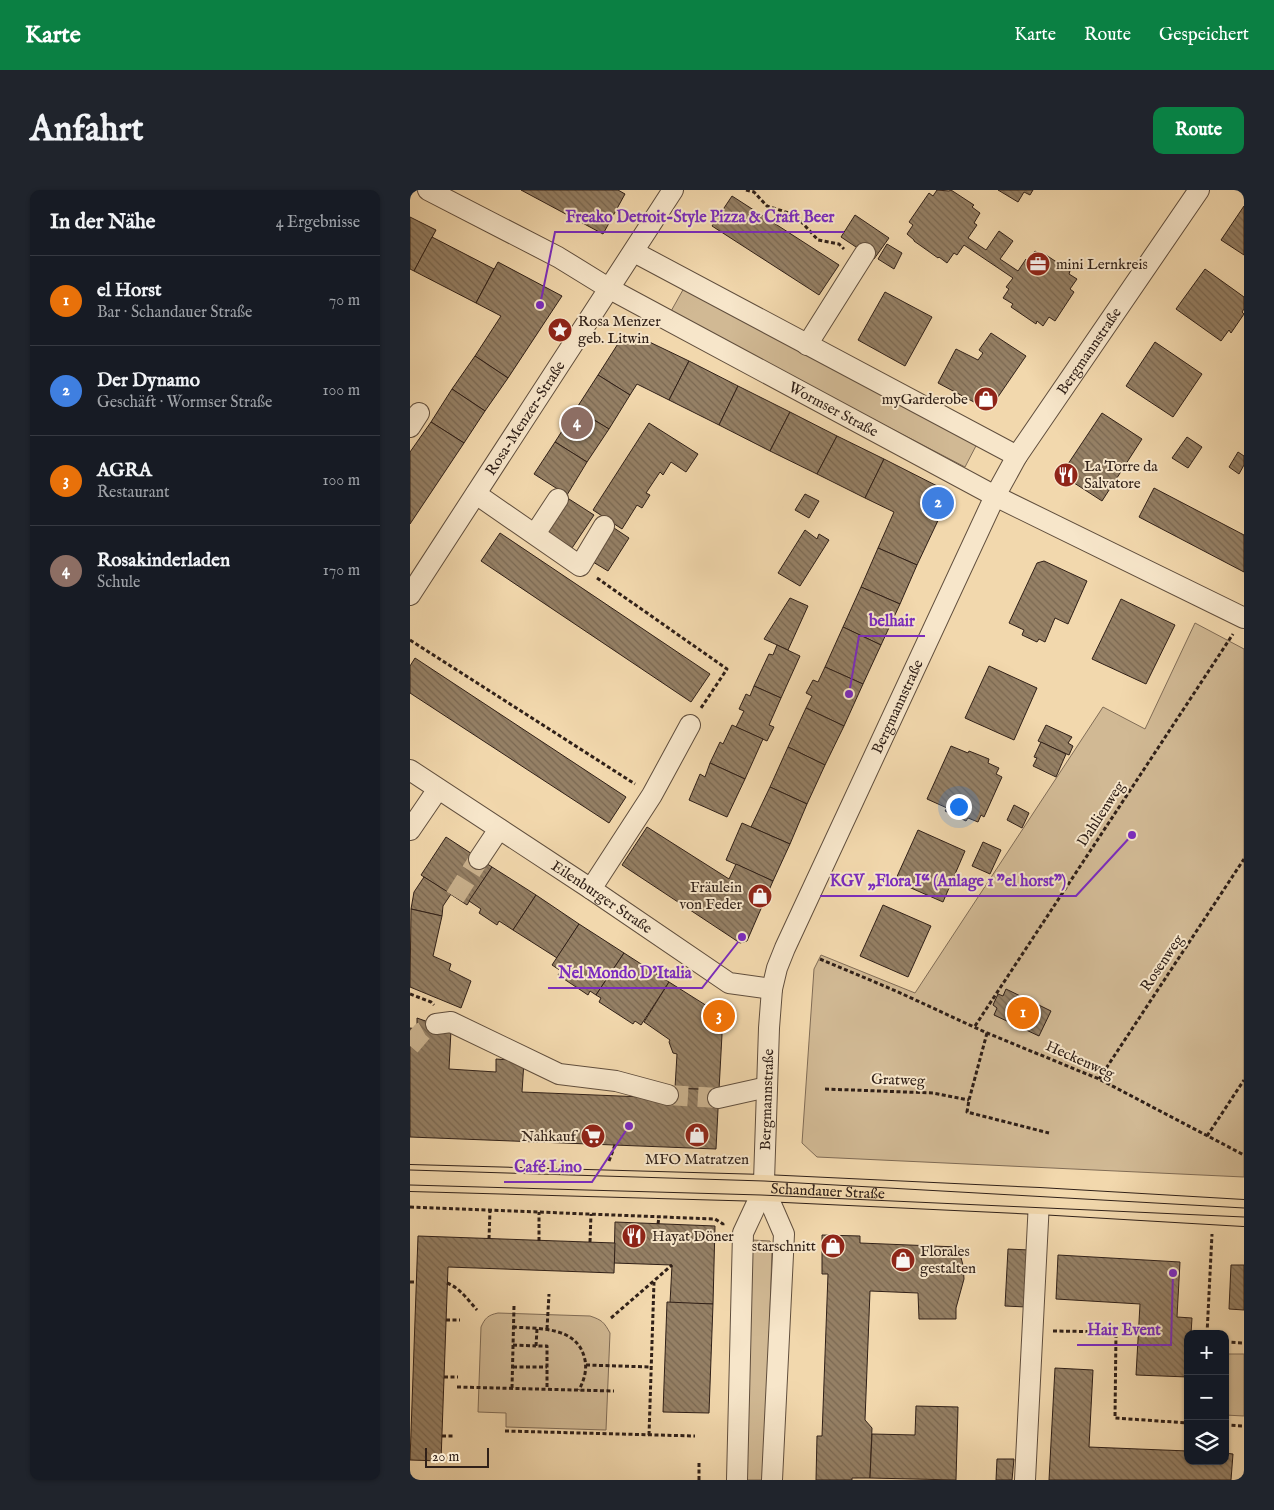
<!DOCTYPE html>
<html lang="de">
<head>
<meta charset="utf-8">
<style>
	:root { --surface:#171b24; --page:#20242c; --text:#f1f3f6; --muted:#9ea1a6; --line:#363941; --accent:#0b8043 }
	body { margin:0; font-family:"IM FELL English",serif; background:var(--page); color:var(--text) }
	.controls { position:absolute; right:15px; bottom:15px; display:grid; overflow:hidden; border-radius:10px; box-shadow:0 1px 4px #0004 }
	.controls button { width:45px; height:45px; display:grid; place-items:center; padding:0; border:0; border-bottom:1px solid var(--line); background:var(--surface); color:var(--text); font:25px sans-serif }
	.scale { position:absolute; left:15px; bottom:12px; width:64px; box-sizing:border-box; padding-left:5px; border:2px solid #302018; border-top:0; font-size:14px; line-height:18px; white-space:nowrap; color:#302018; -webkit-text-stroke:4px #f7e6ca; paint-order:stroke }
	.you { position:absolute; left:548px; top:616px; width:18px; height:18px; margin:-12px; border:4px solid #fff; border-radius:50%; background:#1a73e8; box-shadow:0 0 0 8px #1a73e833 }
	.badge { display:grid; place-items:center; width:32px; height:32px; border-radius:50%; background:var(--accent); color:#fff; font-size:16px; font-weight:700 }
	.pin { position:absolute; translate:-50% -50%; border:2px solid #fff; box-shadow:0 1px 5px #0006 }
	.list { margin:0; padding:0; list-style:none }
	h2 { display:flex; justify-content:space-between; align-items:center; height:65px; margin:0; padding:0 20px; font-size:21px }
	h2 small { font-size:16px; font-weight:400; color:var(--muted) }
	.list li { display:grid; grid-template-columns:32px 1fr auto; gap:15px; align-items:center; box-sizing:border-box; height:90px; padding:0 20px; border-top:1px solid var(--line) }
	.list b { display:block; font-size:19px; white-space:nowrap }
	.list p { margin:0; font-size:16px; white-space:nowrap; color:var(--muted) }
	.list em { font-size:16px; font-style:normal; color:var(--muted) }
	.icon { flex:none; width:28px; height:28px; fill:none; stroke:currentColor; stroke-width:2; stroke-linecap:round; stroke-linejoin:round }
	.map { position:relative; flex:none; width:834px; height:1290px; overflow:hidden; border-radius:10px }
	header { display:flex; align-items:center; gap:30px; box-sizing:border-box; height:70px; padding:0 25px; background:var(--accent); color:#fff }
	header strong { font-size:24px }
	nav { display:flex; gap:28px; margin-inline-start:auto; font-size:18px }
	.intro { display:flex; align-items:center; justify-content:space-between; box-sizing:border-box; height:120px; padding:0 30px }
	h1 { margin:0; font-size:35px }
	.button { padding:12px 22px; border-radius:10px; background:var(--accent); color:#fff; font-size:18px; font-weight:700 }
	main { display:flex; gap:30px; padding:0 30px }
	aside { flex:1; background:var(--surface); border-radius:10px; box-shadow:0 1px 4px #0004 }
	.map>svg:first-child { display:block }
</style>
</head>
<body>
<header>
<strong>Karte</strong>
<nav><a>Karte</a><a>Route</a><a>Gespeichert</a></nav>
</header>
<div class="intro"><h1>Anfahrt</h1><a class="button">Route</a></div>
<main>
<aside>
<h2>In der Nähe<small>4 Ergebnisse</small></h2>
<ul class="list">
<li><span class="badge" style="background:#e8710a">1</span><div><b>el Horst</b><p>Bar · Schandauer Straße</p></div><em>70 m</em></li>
<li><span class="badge" style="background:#3f7fe0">2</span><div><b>Der Dynamo</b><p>Geschäft · Wormser Straße</p></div><em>100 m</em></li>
<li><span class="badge" style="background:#e8710a">3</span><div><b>AGRA</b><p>Restaurant</p></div><em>100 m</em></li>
<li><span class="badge" style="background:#8d6e63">4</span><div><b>Rosakinderladen</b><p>Schule</p></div><em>170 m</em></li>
</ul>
</aside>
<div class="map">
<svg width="834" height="1290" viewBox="0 0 834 1290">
	<defs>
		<pattern id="building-back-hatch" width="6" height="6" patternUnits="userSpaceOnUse" patternTransform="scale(1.25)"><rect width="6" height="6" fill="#958065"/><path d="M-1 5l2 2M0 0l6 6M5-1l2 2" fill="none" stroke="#7a6852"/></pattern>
	</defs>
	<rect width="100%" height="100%" fill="#f2d8ad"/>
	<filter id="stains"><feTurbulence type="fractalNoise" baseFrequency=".004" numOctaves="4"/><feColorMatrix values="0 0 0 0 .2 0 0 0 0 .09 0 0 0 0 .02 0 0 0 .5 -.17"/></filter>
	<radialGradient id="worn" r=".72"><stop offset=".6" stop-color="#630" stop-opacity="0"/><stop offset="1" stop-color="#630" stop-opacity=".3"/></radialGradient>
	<!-- green -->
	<g fill="#d1b994" stroke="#806c56">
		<path d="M274,98L568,252L555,277L260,123Z"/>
		<path d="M785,433L834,459V987L407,967L392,953L404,779L411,765L505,803L693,517L735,539Z"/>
		<path d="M342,1050L360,1051L362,1058L355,1290H333Z"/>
		<path d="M88,1123L180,1126C192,1130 194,1132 200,1143L196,1240L96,1237V1223L68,1222L71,1137C75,1128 78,1125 88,1123Z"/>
		<path d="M815,1164H834V1226L815,1225Z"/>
	</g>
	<!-- building -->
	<g fill="url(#building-back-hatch)" stroke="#302018">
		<path d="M111,0H208L215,4L193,44Z"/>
		<path d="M527,0L539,1L541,0L564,15L562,17L570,23L564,33L567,35L558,48L576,60L589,41L603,51L590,69L608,81L616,69L618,71L625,61L634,67L636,65L660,81L659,84L667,89L660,99L664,102L645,131L639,127L633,136L627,131L626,134L601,117L603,114L593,108L599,99L596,97L603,88L554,55L547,65L544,63L537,73L529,67L528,68L504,51V50L497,44L503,35L499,32L519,3L523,6Z"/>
		<path d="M588,0H623L620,5L614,2L608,12Z"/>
		<path d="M322,6L429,75L409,105L302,36Z"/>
		<path d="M834,16V65L811,50Z"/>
		<path d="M445,25L479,48L464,69L431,47Z"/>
		<path d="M0,27L26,40L4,81L0,79Z"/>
		<path d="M22,47L84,79L66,113L4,81Z"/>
		<path d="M477,54L492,63L484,79L468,69Z"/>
		<path d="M88,72L152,106L98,188L65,166L91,126L66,113Z"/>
		<path d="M795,79L834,107V119L832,122L834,124L821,143L819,140L811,151L766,119Z"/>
		<path d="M475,102L522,127L495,176L448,150Z"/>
		<path d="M581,143L616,166L579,220L528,193L546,159L568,170L573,163L569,160Z"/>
		<path d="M221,147H229L279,171L259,210L227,194L220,205L188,185L211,149Z"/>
		<path d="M745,152L792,184L763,227L716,196Z"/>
		<path d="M65,166L98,188L75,221L42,199Z"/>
		<path d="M279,171L328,196L309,235L259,210Z"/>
		<path d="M188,185L220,205L199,239L166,219Z"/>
		<path d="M328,196L380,222L360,261L309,235Z"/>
		<path d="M42,199L75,221L54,253L21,232Z"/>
		<path d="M166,219L199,239L177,272L145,252Z"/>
		<path d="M380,222L427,246L407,284L360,261Z"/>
		<path d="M692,223L732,249L692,311L658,289L654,280Z"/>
		<path d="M21,232L54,253L0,334V262Z"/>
		<path d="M239,233L288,264L276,282L261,272L253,285L250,282L236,303L240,305L232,318L227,315L212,339L183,320Z"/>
		<path d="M427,246L474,269L455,308L407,284Z"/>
		<path d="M777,247L792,257L778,278L762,268Z"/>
		<path d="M145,252L177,272L157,305L124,284Z"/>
		<path d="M828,262L834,266V275L829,284L819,277Z"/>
		<path d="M474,269L541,303L507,375L468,358L484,322L455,308Z"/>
		<path d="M744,298L834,345V382L729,327Z"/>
		<path d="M395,304L409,311L399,328L385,320Z"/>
		<path d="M159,309L184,325L162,358L137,342Z"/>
		<path d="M204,338L219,348L198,381L183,372Z"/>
		<path d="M395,340L407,349L409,344L419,350L390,396L368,383Z"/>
		<path d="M90,343L300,484L281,512L71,371Z"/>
		<path d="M468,358L507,375L490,414L451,397Z"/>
		<path d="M634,371L677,391L658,434L645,428L635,452L629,449L627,452L612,445L614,440L599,433L627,373Z"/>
		<path d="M451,397L490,414L471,455L433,437Z"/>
		<path d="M380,408L398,416L378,460L354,449Z"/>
		<path d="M711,409L765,435L736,494L682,469Z"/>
		<path d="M433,437L471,455L453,494L415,477Z"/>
		<path d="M367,455L390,466L371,508L344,496L359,464L363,465Z"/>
		<path d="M5,468L216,607L199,633L0,503V476Z"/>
		<path d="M579,476L627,498L604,550L555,528Z"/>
		<path d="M415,477L453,494L434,536L396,518L402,506L396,503L403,490L408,492Z"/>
		<path d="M344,496L371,508L359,535L364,537L357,551L326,537L334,521L329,519L336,504L340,506Z"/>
		<path d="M396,518L434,536L415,575L378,557Z"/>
		<path d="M322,535L353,549L335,589L300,573L310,552L313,554Z"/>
		<path d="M636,535L662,547L658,553L663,556L659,565L628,551Z"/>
		<path d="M631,552L656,564L646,587L623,576L627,568L624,567Z"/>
		<path d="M541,556L558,563L559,561L579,569L578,573L589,578L586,584L592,587L574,627L571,625L568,632L558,628L556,631L535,621L537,618L517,609Z"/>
		<path d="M378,557L415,575L397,614L360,597Z"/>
		<path d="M300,573L335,589L317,627L279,610L290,584L295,587Z"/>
		<path d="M360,597L397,614L380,654L341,637Z"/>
		<path d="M604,615L619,623L612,638L597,630Z"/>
		<path d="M332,633L380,654L363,691L316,670Z"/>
		<path d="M237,637L319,689L326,674L363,691L337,751L330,753L212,675Z"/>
		<path d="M508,640L555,661L533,712L485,691Z"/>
		<path d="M36,647L82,677L57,715L11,685Z"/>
		<path d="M573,652L591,660L580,684L562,676Z"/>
		<path d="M82,677L126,705L103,740L89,731L87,735L69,723L71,719L59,711Z"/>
		<path d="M14,687L41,704L33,716L32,726L1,719L4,702Z"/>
		<path d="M126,705L169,734L147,768L103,740Z"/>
		<path d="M473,715L521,736L498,787L450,766Z"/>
		<path d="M1,719L32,726L23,766L41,774L39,780L61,791L51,818L0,797Z"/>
		<path d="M169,734L214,763L186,805L180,801L178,805L148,785L151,781L142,775Z"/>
		<path d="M214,763L259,792L231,835L225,831L223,834L189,812L191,808L186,805Z"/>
		<path d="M259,792L313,826L309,900L265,898L267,864L263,863L259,852L260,850L234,832Z"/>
		<path d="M596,799L641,821L629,846L584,825L587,818L583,815L588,804L593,806Z"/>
		<path d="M7,828L41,840L39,879L86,882V869L114,871L112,902L258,908L259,898L309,900L306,959L0,947V838L7,839Z"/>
		<path d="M205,1032L305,1036L303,1114L260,1113L262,1075L204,1073Z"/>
		<path d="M412,1045L450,1046V1053L548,1057L553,1075L554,1089L546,1118V1129H509L508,1103L460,1101L455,1230L462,1238L460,1288H442V1290H406L407,1246H412L418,1084H412Z"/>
		<path d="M8,1046L205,1053L204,1083L38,1077L31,1271L0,1270Z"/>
		<path d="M598,1059L619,1060L616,1117L595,1116Z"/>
		<path d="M648,1065L770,1072L767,1127L782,1128L781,1144H778V1187L726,1185L730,1114L646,1109Z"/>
		<path d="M821,1075H834V1120L819,1119Z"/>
		<path d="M257,1112L303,1114L299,1223L253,1222Z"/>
		<path d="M645,1178L683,1180L679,1257L778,1261V1271H815V1263L823,1264L821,1290H639Z"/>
		<path d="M506,1216L548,1217L546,1290L460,1288L462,1244L505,1245Z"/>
		<path d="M587,1269H604L602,1290H586Z"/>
	</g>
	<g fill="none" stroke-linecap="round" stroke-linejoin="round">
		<!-- minor-tunnel -->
		<g stroke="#cbb38f" stroke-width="20" stroke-dasharray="20 10" stroke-linecap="butt">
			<path d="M45,707L69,669"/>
			<path d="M0,856L12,842L26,834"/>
			<path d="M258,905L308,908"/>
		</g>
		<defs>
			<g id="minor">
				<path id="s1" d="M18,0L148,67L200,99L585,306L834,428"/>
				<path d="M224,62L607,266"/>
				<path d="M397,155L455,63"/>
				<path d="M0,237L9,223"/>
				<path d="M66,304L170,376L194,336"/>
				<path d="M125,344L148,309"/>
				<path id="s2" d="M0,405L263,0"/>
				<path id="s3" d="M0,580L181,699L319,793L362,799"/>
				<path d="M0,640L28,599"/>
				<path d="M69,669L89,639"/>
				<path d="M181,699L242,605L280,535"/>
				<path d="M26,834L41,832L149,884L206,891L258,905"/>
				<path d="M308,908L357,897"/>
				<path d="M327,1290L333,1043L354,998"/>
				<path id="s4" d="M362,1290L374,1044L354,998V991L359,838L362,799L367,778L375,758L585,306L607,266L789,0"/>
				<path d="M615,1290L629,1011"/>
			</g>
			<g id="major">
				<path id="s5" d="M0,988L354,998L629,1011L834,1023"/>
			</g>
		</defs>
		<!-- minor casing -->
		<use href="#minor" stroke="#604e3d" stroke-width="22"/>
		<!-- major casing -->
		<use href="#major" stroke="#302018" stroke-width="28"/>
		<!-- path -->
		<g stroke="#302018" stroke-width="3" stroke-dasharray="4 2.5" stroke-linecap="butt">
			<path d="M336,0L344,2L357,16L385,25L408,50L429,54L434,59"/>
			<path d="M187,388L317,479L291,518"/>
			<path d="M0,450L225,594"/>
			<path d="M410,769L486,801L577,843L689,889L834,965"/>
			<path d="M0,804L21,812L24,815"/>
			<path d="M565,836L823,444"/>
			<path d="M577,843L559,910L557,922L639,943"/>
			<path d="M689,889L834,669"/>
			<path d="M415,899L523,903L559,910"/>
			<path d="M797,946L834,890"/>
			<path d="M199,971L205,955"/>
			<path d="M0,1017L305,1029L313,1034V1036"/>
			<path d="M248,1034L249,1027"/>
			<path d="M79,1049L80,1020"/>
			<path d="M129,1051V1022"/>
			<path d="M180,1052L181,1024"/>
			<path d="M0,1092H6"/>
			<path d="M37,1093C50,1098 58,1110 67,1120"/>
			<path d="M201,1128L262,1075"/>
			<path d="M36,1130H50"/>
			<path d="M103,1137C130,1139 168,1136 175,1170C177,1181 174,1190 169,1200"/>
			<path d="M127,1139L126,1156H137V1199"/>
			<path d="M137,1139L139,1104"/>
			<path d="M643,1141L706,1142L705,1228L778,1233"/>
			<path d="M797,1144L802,1044"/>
			<path d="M815,1152L834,1153"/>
			<path d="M103,1155L126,1156"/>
			<path d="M176,1175L241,1177"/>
			<path d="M103,1177H137"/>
			<path d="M34,1187H48"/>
			<path d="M47,1197L204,1201"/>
			<path d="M102,1198L104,1116"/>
			<path d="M815,1235L834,1236"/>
			<path d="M95,1241L285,1246"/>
			<path d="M239,1245L244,1092"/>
			<path d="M32,1246H45"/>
			<path d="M289,1290V1273"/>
		</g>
		<!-- minor -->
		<use href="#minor" stroke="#f7e6ca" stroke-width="20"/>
		<!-- major -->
		<use href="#major" stroke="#f2d8ad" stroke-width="26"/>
		<!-- tram -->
		<g stroke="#302018" stroke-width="1">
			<path d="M0,980L354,991L834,1018"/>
			<path d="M0,995L351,1005L834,1027"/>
		</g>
	</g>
	<!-- icons -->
	<defs>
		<symbol id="office-disc" viewBox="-11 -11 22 22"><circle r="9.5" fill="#8f2418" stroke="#f7e6ca"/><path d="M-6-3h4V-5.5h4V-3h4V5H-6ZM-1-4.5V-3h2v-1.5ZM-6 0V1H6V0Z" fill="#fff"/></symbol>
		<symbol id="sight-disc" viewBox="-11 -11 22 22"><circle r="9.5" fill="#8f2418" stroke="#f7e6ca"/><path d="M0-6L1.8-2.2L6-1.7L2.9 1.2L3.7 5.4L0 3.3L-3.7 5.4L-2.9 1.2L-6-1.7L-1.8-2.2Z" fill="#fff"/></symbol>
		<symbol id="shop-disc" viewBox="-11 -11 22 22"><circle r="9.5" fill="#8f2418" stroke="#f7e6ca"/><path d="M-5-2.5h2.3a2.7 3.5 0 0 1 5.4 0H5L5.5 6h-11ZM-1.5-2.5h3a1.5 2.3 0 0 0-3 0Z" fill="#fff"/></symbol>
		<symbol id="restaurant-disc" viewBox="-11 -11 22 22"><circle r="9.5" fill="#8f2418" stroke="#f7e6ca"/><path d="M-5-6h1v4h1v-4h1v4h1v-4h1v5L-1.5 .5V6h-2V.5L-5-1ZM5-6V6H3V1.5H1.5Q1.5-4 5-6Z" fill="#fff"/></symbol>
		<symbol id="supermarket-disc" viewBox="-11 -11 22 22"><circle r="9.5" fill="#8f2418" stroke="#f7e6ca"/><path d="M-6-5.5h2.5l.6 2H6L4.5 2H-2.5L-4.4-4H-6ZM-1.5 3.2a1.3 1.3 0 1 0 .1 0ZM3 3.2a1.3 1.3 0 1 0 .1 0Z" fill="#fff"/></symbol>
	</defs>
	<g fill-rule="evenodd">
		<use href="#office-disc" x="614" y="60" width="28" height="28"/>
		<use href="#sight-disc" x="136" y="126" width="28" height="28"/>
		<use href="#shop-disc" x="562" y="195" width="28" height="28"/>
		<use href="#restaurant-disc" x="642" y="271" width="28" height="28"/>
		<use href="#shop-disc" x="336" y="692" width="28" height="28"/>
		<use href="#shop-disc" x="273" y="931" width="28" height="28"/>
		<use href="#supermarket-disc" x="169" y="932" width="28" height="28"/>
		<use href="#restaurant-disc" x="210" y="1032" width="28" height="28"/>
		<use href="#shop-disc" x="409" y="1042" width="28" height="28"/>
		<use href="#shop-disc" x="479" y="1056" width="28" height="28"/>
	</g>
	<g text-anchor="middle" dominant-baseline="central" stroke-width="4" stroke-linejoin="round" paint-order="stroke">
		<!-- poi labels -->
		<g font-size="15" fill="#302018" stroke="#f7e6ca" text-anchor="start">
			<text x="646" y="74">mini Lernkreis</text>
			<text x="168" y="131">Rosa Menzer<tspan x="168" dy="17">geb. Litwin</tspan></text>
			<text x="558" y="209" text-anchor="end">myGarderobe</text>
			<text x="674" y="276">La Torre da<tspan x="674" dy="17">Salvatore</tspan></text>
			<text x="332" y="697" text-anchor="end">Fräulein<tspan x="332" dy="17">von Feder</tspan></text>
			<text x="166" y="946" text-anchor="end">Nahkauf</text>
			<text x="287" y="969" text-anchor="middle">MFO Matratzen</text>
			<text x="242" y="1046">Hayat Döner</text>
			<text x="406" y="1056" text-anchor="end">starschnitt</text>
			<text x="510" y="1061">Florales<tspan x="510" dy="17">gestalten</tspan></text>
		</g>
		<!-- street labels -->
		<g font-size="15" fill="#302018" stroke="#f7e6ca">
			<text stroke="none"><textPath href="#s4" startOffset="1210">Bergmannstraße</textPath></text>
			<text stroke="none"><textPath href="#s1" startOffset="461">Wormser Straße</textPath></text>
			<text stroke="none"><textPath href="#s2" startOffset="211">Rosa-Menzer-Straße</textPath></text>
			<text stroke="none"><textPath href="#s4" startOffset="805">Bergmannstraße</textPath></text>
			<text transform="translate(691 624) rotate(-57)">Dahlienweg</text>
			<text stroke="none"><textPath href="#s3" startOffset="230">Eilenburger Straße</textPath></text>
			<text transform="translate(752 773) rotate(-56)">Rosenweg</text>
			<text transform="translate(670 870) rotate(24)">Heckenweg</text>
			<text transform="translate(488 890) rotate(2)">Gratweg</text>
			<text stroke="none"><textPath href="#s4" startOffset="385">Bergmannstraße</textPath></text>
			<text stroke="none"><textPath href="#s5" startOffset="418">Schandauer Straße</textPath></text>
		</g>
	</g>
	<!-- callouts -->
	<path fill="none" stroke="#7b2cbf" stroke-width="2" d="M130 115L145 42H434M439 504L449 446H515M722 645L666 706H410M332 747L292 798H138M219 936L182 992H94M763 1083L761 1155H667"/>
	<g fill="#7b2cbf" stroke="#f7e6ca" stroke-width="2">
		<circle cx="130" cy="115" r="5"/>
		<circle cx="439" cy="504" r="5"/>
		<circle cx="722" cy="645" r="5"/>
		<circle cx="332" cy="747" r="5"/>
		<circle cx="219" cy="936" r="5"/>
		<circle cx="763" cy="1083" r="5"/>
	</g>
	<g font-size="16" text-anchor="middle" font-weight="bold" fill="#7b2cbf" stroke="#f7e6ca" stroke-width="4" stroke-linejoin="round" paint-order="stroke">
		<text x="290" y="32">Freako Detroit-Style Pizza &amp; Craft Beer</text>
		<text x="482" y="436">belhair</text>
		<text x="538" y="696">KGV „Flora I“ (Anlage 1 "el horst")</text>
		<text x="215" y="788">Nel Mondo D’Italia</text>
		<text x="138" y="982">Café Lino</text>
		<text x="714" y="1145">Hair Event</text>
	</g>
	<rect width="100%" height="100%" filter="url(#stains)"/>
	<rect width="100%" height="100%" fill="url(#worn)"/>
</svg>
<div class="controls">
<button>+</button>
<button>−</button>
<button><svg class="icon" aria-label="layers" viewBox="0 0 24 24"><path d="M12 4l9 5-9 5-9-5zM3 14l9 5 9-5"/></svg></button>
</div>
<div class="scale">20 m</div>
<div class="you"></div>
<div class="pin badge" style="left:613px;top:823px;background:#e8710a">1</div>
<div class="pin badge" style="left:528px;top:313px;background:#3f7fe0">2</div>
<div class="pin badge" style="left:309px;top:826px;background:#e8710a">3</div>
<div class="pin badge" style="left:167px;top:233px;background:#8d6e63">4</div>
</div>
</main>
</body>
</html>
